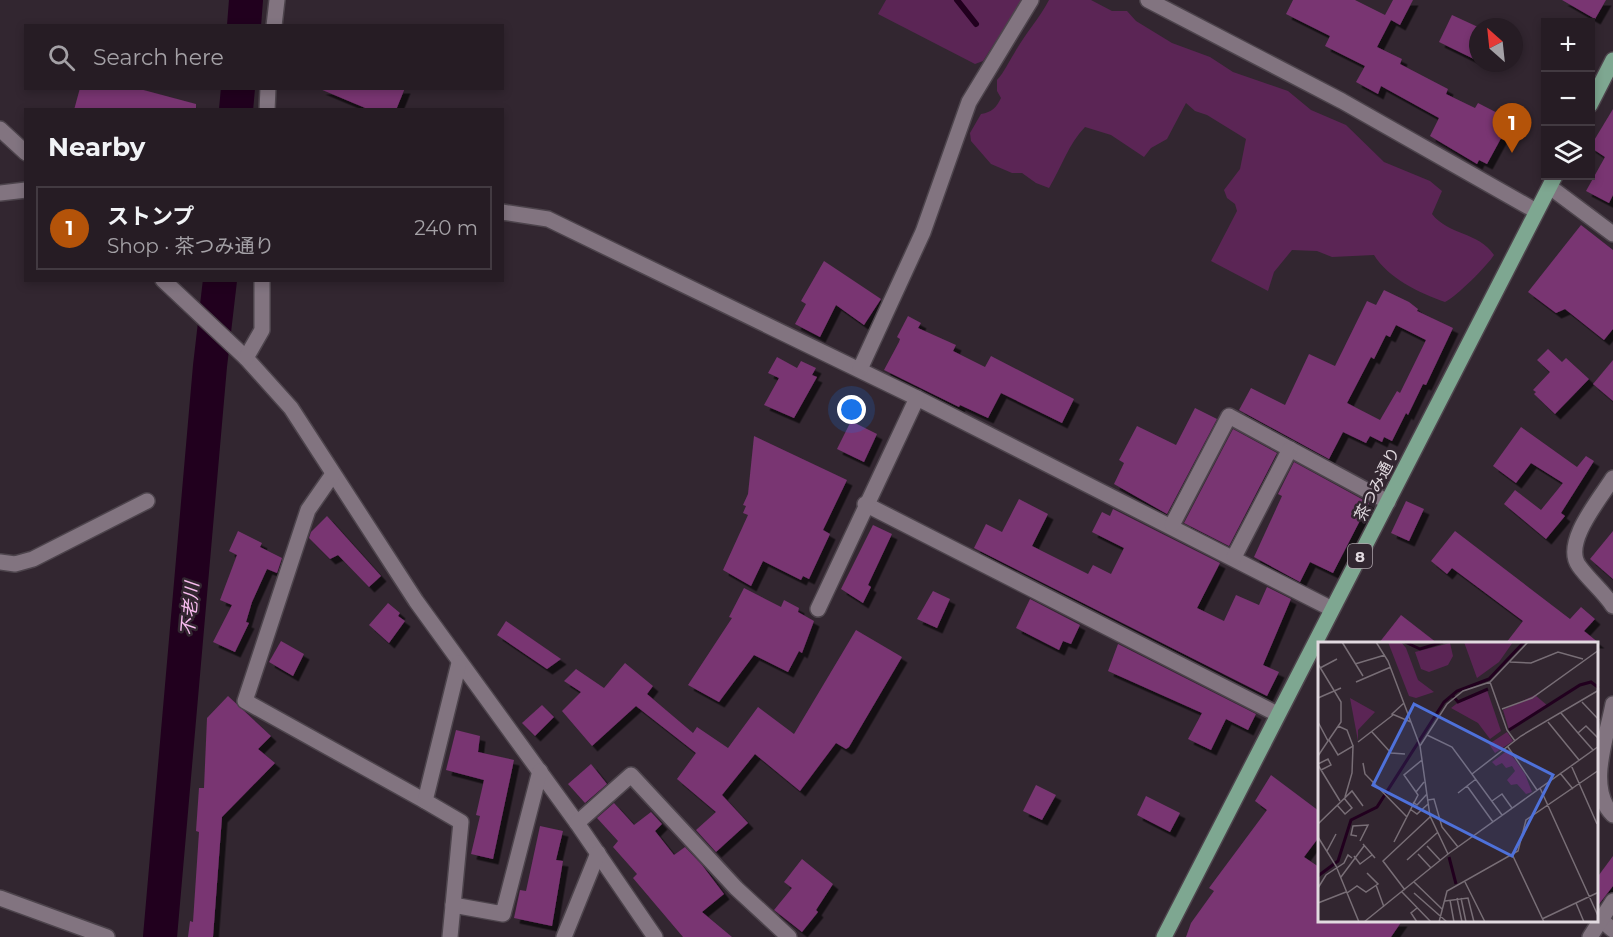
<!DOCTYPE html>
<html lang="en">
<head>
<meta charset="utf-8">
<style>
	:root { --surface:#261c24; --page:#2e252c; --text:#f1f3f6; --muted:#a4a1a6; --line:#423a41; --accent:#b45309 }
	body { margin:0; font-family:Montserrat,"Noto Sans JP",sans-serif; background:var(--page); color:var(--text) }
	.controls { position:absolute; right:18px; top:18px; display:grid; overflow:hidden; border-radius:0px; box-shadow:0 3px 9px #0003 }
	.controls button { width:54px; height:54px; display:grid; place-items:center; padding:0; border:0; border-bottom:2px solid var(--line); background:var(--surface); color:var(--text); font:30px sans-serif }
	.compass { position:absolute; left:1469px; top:18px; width:54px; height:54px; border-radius:50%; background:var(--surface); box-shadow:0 3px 9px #0003; rotate:333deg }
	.you { position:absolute; left:852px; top:410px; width:21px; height:21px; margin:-15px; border:4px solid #fff; border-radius:50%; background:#1a73e8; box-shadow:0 0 0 9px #1a73e833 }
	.badge { display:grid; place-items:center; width:39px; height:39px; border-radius:50%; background:var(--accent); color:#fff; font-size:20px; font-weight:700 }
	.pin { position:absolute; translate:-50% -50px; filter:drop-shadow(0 2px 3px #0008) }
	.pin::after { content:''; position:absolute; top:32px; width:21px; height:18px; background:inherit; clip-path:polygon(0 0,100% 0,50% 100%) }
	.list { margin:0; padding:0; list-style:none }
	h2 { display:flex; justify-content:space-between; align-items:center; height:78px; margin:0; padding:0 24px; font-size:26px }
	h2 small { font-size:20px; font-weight:400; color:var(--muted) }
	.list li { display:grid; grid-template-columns:39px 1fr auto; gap:18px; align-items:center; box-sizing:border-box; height:84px; margin:0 12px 12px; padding:0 12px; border:2px solid var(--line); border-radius:0px }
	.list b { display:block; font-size:22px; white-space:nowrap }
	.list p { margin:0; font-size:20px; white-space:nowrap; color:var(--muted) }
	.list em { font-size:20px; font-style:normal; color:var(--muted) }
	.icon { flex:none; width:33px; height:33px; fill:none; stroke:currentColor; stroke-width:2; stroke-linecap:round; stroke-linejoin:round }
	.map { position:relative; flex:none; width:1613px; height:937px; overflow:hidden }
	.search { position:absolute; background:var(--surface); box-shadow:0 3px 9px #0003; left:24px; top:24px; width:480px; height:66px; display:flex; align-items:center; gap:15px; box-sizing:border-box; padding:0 21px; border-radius:0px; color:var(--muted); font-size:22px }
	.panel { position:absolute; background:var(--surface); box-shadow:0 3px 9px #0003; left:24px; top:108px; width:480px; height:174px; border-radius:0px }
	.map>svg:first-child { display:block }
</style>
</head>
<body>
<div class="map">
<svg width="1613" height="937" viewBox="0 0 1613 937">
	<defs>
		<filter id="shadow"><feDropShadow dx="5.5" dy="5.5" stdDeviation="0" flood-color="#0009"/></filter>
	</defs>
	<rect width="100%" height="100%" fill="#322630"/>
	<!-- green -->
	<g fill="#5b2555">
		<path d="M886,0H1022L983,61L975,64L878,14Z"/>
		<path d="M1049,0H1091L1112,11H1127L1136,21L1172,43L1210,57L1233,72L1288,91L1311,110L1346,125L1384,162L1430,181L1442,191L1432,214C1448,235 1479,232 1494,255C1488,265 1456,297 1445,302C1419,293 1388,278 1374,255L1332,257L1317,251L1292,250L1274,272L1268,291L1211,261L1237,211L1235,204L1227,198L1224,190L1240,169L1246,139L1207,115L1195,111L1186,103L1167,139L1151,148L1144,157L1111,135L1085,127C1069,143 1061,168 1049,188L1036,183L1022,173H1012L991,164L971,141L970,133L981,114C992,112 996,108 1001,98L997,91V80C1005,71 1008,63 1015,52C1025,34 1039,19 1049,0Z"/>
	</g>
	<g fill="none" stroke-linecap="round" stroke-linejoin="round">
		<!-- stream -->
		<path stroke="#21001e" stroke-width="6" d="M957,0L976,24"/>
		<!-- river -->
		<g stroke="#21001e" stroke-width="34">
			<path d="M244,26L246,0"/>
			<path d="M236,110L238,88"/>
			<path d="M160,937L210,366L220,280"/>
		</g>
	</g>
	<!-- building -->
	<g fill="#793472" fill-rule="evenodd" filter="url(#shadow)">
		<path d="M1293,0H1355L1385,15L1393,0H1413L1400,25L1391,20L1377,47L1402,59L1400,64L1448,89L1446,94L1475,108L1478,103L1511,120L1487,164L1479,160L1477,164L1430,136L1439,118L1381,86L1378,94L1356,82L1365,66L1325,46L1330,36L1286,14Z"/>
		<path d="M1562,0H1606L1595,19Z"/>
		<path d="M1452,15L1478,27V61L1439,42Z"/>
		<path d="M80,88H136L196,104V110H74Z"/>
		<path d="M405,88L396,110H370L320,89Z"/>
		<path d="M1613,109V195L1609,203L1586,191L1605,157L1590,147Z"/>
		<path d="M1581,225L1613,250V329L1604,340L1565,309L1556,313L1528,292Z"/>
		<path d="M824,261L881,299L864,325L836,305L820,337L795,324L806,304L801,301Z"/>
		<path d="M1384,290L1409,302L1418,309L1417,311L1453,328L1426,385L1423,384L1408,415L1406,413L1392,441L1384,437L1382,442L1370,436L1366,443L1343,432L1329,459L1239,410L1251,388L1285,405L1309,354L1335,366L1367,301L1376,305ZM1396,325L1426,340L1400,393L1397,391L1380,420L1347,403L1371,357L1374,359L1386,335L1390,337Z"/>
		<path d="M908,316L921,323L918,328L956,345L953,351L985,367L991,356L1074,399L1062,423L1001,393L988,418L960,405L959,407L884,370L899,342L900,339L897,337Z"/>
		<path d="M1548,349L1562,362L1566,358L1589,379L1555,414L1534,394L1536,392L1533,390L1550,372L1537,360Z"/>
		<path d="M777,357L797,368L801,361L816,368L812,375L817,377L794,418L764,405L779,378L768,373Z"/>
		<path d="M1613,360V401L1593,384Z"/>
		<path d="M1195,408L1217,419L1167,514L1114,484L1124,463L1119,460L1137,426L1176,445Z"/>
		<path d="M851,421L877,434L864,462L837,449Z"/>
		<path d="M1521,427L1577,467L1586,456L1594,461L1561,513L1565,516L1546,539L1504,504L1515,490L1541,510L1563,483L1531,463L1516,483L1493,466Z"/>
		<path d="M1233,429L1277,453L1229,546L1184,523Z"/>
		<path d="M754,436L847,480L823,530L830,534L809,579L803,576L801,580L763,561L751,586L723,570L748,515L743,513L746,506L743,505L748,494Z"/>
		<path d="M1294,462L1369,503L1333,573L1310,562L1300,582L1254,557L1282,496L1278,494Z"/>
		<path d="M1019,499L1048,514L1032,546L1088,574L1093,565L1111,574L1124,548L1092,532L1102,512L1110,516L1113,509L1220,563L1197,608L1224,621L1236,595L1259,605L1267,587L1291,599L1263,665L1279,672L1267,696L974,548L986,524L1002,532Z"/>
		<path d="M1406,501L1424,509L1409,541L1391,533Z"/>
		<path d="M327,516L381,576L369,587L338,555L330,559L309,538L311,532Z"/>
		<path d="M873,525L892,534L868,585L871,587L863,603L841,589Z"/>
		<path d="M238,531L262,543L260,547L282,558L277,573L267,569L252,602L246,622L249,623L235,652L213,642L232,605L220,600L237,555L229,551Z"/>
		<path d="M1455,531L1570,619L1581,607L1595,619L1584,631L1599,643H1506L1523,621L1452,568L1447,574L1431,561Z"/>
		<path d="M1613,531V579L1590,559Z"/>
		<path d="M744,588L781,607L784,600L799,608L798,612L814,621L802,653L799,651L788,672L754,655L719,702L688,685L732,618L729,617Z"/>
		<path d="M933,591L950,599L937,628L917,619Z"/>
		<path d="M1030,599L1080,625L1071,644L1063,641L1059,650L1016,628Z"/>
		<path d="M388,603L400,613L398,616L405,621L389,643L369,625Z"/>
		<path d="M1401,615L1437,643H1379Z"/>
		<path d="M506,621L561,659L547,669L497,635Z"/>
		<path d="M856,630L902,657L849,747L846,749L836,743L800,791L755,754L722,795L748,823L716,852L696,830L716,812L677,779L696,753L636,706L592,746L562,711L581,692L564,681L576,669L604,688L625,663L653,686L647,694L693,733L697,727L728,748L758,707L794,734Z"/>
		<path d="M281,641L304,654L293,676L269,662Z"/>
		<path d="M1118,644L1256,714L1248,730L1226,719L1211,750L1188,739L1202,713L1108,671Z"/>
		<path d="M228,696L271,736L258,749L275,763L222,817L213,937H188L190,921L193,922L199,832L196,831L199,788H204L207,718Z"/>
		<path d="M542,705L554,717L535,736L522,723Z"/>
		<path d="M456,730L480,736L478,752L514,760L493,859L471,854L480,816L476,815L484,780L446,770Z"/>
		<path d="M591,764L607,784L585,803L568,784Z"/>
		<path d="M1271,775L1319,811V837L1304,857L1319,867V921H1402L1391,937H1186L1191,923L1214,891L1209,888L1267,810L1255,801Z"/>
		<path d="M1036,785L1056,795L1042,820L1023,811Z"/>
		<path d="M1146,796L1180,813L1170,832L1137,815Z"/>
		<path d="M614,803L634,825L651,812L662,824L655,831L674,855L685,847L702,865L724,894L702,912L732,937H683L633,878L637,874L613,847L618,841L597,818Z"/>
		<path d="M540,826L563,831L556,860L563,861L552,926L514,918L520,890L526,891Z"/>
		<path d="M1613,856V886L1596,908V879Z"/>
		<path d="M802,859L833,884L816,910L818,912L802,932L774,910L792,888L784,882Z"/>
	</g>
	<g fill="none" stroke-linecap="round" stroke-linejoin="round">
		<defs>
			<g id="minor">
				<path d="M1148,0L1342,101L1536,211"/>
				<path d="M274,26L277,0"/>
				<path d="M267,110L268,88"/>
				<path d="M0,129L26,153"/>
				<path d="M1550,187L1613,234"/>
				<path d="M0,193L26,190"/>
				<path d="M502,212L548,219L917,398L1332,609"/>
				<path d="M163,280L246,358L291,408L416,601L577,823L655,937"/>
				<path d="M246,358L262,330V280"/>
				<path d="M860,369L923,232L969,102L1031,0"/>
				<path d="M333,474L308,510L245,701L425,801"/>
				<path d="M1613,478C1600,499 1562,543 1579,566C1589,580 1603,591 1613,606"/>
				<path d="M865,504L1277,714"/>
				<path d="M1172,525L1229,416L1388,502"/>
				<path d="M1234,557L1290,449"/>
				<path d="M0,562L15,564L33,559L147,501"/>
				<path d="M818,609L917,398"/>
				<path d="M1613,704C1607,737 1586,788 1613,815"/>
				<path d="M577,823L631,775L736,888L789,937"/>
				<path d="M0,898L107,937"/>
				<path d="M453,905L503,914L540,771"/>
				<path d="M1600,919L1613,930"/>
				<path d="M450,937L461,822L425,801L459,663"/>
				<path d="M564,937L598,853"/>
				<path d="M1590,937L1613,901"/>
			</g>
			<g id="major">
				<path d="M1590,105L1613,60"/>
				<path d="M1164,937L1555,176"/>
			</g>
		</defs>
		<!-- minor casing -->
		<use href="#minor" stroke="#4d444c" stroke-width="18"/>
		<!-- major casing -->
		<use href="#major" stroke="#4d444c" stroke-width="18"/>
		<!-- minor -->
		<use href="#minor" stroke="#827480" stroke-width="15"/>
		<!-- major -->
		<use href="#major" stroke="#7ea791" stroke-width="15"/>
	</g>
	<g text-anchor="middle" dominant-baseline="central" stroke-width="5" stroke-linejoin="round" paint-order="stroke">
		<!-- shield labels -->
		<rect fill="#322630" stroke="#ada4ab" stroke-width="1.5" x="1348" y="544" width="24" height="24" rx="4.5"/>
		<g font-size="15" font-weight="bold" fill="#e2dae0">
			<text x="1360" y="556">8</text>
		</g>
		<!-- street labels -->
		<g font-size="16" fill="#e2dae0" stroke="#322630">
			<text transform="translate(1377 484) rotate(-63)">茶つみ通り</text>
		</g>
		<!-- water labels -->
		<g font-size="18" font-style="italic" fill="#f7bbee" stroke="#322630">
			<text transform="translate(190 609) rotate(-85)">不老川</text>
		</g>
	</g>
	<!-- overview -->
	<g transform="translate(1318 642)">
		<rect width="280" height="280" fill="#322630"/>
		<path d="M70,0H83L88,6L100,38L116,50L98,56L91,54ZM146,0H195L181,20L159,36ZM132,1L135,14L130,23L111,30L103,27L97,10ZM169,48L183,89L172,97L160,81L133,66L146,56ZM217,53L230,64L191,88L185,68ZM32,56L57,70L40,88V99ZM189,90L195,99L177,111L171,102ZM190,108L207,132L214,150L208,152L199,142L193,143L189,138L197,129L194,124L188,126L184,121L178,124L174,120Z" fill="#5b2555"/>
		<path fill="none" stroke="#21001e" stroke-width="3" d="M87,0L102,7L125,0M134,53L140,60L170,47M191,88L262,43L273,40L281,46M131,215L138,242M0,234L20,219L33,178L59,165L126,60L139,49L171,37L206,0"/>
		<path fill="none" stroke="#786e76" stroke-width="1.5" d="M24,0L45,34M58,0L70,19L102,104L112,174L130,212M192,20L213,21L240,10L265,17M0,22L23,60V80L10,99M37,22L67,13M2,26L19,17M38,40L73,25M172,40L189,88L197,99M0,56L23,46M264,60L281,78M86,61L74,72L93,80M184,67L214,56L281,8M243,71L260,91M0,80L10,99L0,114M230,80L261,118M20,84L29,88L35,104M54,90L73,111L87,112M109,93L134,105L184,173M11,98L20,113L35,104L34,131L27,155M40,100L75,73M102,104L129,62L145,49L172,40L210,0M190,105L219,148M275,108L260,91L268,84L281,97M45,121L47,132L89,175M0,122L10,117L13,123L3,128M0,123L22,159M253,123L279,182M242,131L255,147M154,132L203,94L281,48M149,144L175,180M222,146L281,276M98,150L86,133L104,118M140,151L158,137M110,158L116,157L124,185L140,205M174,159L184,152L194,166M95,160L99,163L109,152M19,163L27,172L34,166L26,156M92,167L99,172L110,162M0,182L34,149L45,164M39,194L33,193L35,184L50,183L42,199M0,195L18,224L41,280M76,200L100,153L98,150L106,140M45,202L57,216M109,204L122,218M9,209L18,192M100,212L113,226M194,212L226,280M36,214L42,222L54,213M89,218L120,190M23,235L46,204M96,240L124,267M147,240L167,280M58,243L66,265M0,246L8,233L26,221L30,213L34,216M87,248L65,219L112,175M84,250L113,280M29,251L39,244L48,250L60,242L49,231M96,251L129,280M139,256L144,280M143,256L148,280M132,258L136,280M127,259L150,256L156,280M0,261L28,250M258,261L266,280M99,266L93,271L99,280M224,277L281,250M46,280L130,212L281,104M121,280L129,249L200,209L208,178L281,128"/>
		<path fill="#4e71da" fill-opacity="0.15" stroke="#4e71da" stroke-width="3" d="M96,62L235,133L194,214L55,143Z"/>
		<rect width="280" height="280" fill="none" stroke="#e2dae0" stroke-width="3"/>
	</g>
</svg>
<div class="controls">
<button>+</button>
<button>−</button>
<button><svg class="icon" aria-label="layers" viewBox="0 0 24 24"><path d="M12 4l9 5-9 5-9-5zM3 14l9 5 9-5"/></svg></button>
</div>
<svg class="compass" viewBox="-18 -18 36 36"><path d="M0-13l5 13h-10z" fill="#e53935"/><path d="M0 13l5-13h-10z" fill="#a4a1a6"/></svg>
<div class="you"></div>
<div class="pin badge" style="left:1512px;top:153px">1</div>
<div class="search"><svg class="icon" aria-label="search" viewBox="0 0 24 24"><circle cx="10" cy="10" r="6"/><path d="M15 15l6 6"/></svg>Search here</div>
<section class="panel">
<h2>Nearby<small></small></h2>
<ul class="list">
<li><span class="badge">1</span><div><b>ストンプ</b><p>Shop · 茶つみ通り</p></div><em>240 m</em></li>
</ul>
</section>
</div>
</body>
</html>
